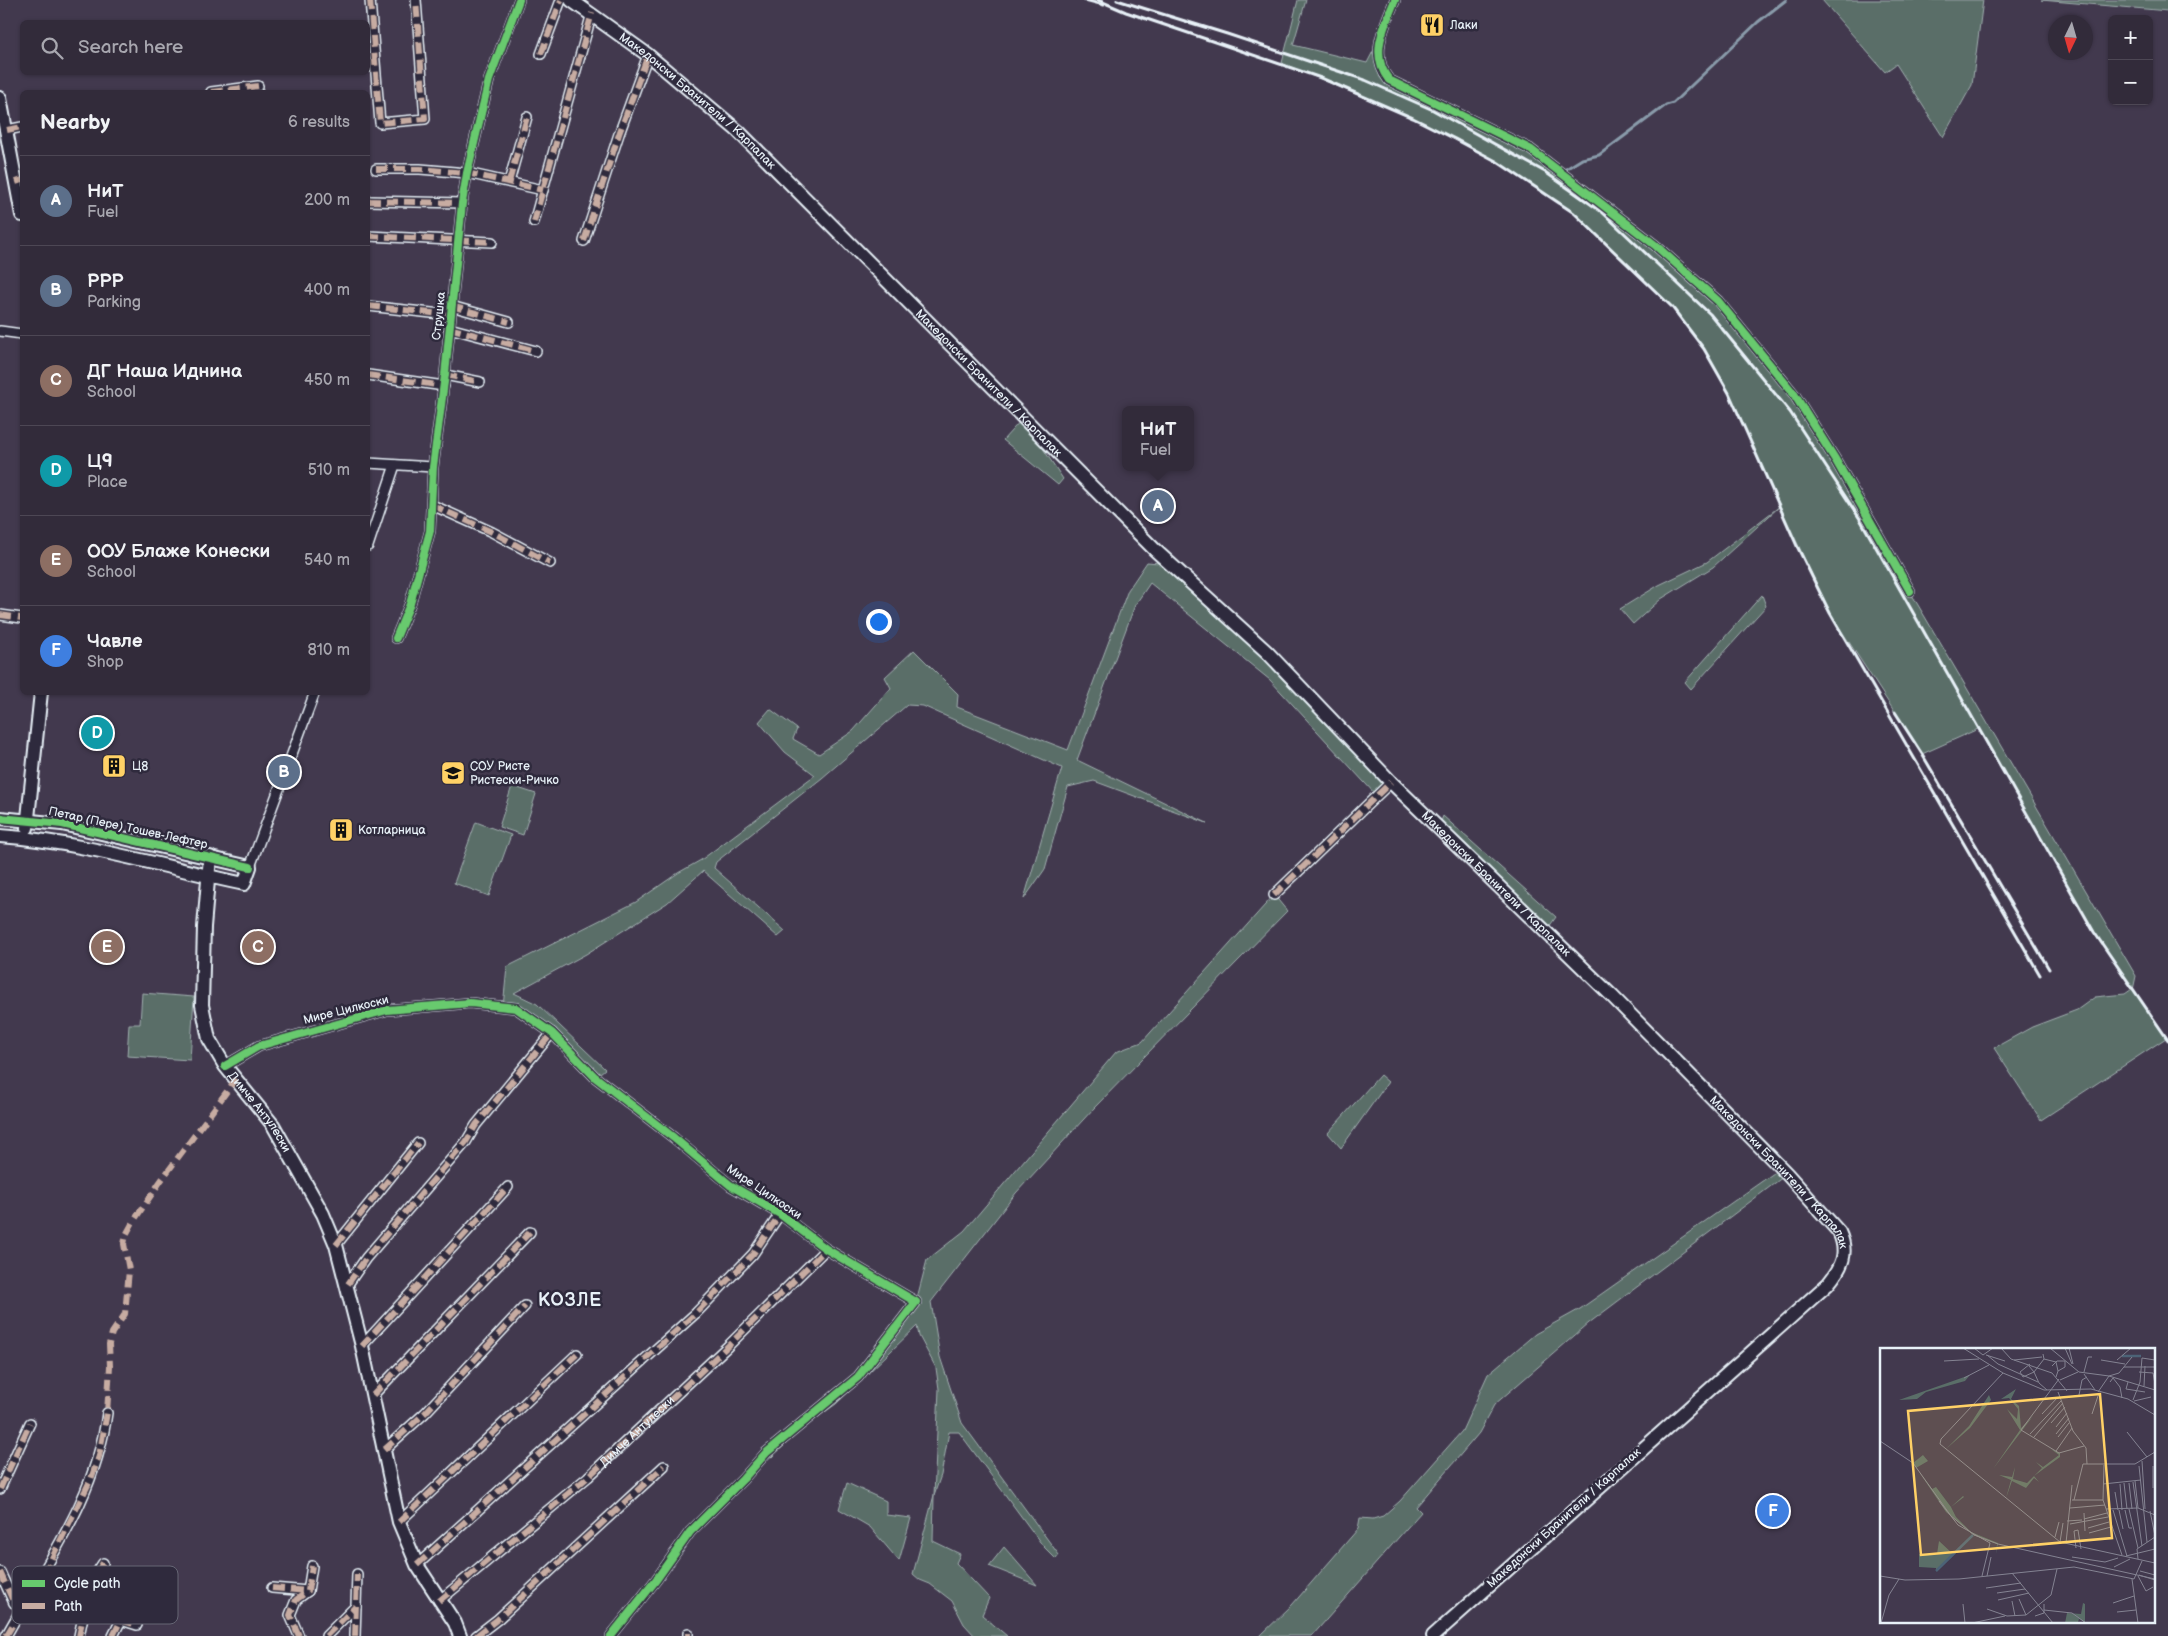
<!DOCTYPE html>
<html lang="en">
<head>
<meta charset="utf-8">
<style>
	:root { --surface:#322b3a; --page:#3a3342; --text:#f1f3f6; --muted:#a8a7af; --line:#4d4754; --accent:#ffd166 }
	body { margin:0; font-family:"Balsamiq Sans",sans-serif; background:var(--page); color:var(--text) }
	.controls { position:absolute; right:15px; top:15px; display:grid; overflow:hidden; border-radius:8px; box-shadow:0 1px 4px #0004 }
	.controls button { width:45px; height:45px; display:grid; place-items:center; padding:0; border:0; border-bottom:1px solid var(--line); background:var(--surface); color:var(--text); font:25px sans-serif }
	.compass { position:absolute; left:2048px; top:15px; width:45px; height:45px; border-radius:50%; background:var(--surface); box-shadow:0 1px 4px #0004; rotate:185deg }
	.you { position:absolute; left:878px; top:621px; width:18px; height:18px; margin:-12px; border:4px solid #fff; border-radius:50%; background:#1a73e8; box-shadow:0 0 0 8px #1a73e833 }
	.badge { display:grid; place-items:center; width:32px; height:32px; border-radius:50%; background:var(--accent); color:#fff; font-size:16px; font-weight:700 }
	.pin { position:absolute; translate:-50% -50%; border:2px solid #fff; box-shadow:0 1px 5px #0006 }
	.popup { position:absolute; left:1122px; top:406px; width:72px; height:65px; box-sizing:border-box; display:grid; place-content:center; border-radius:8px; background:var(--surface); filter:drop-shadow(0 1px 4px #0005); font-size:16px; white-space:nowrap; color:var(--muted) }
	.popup b { font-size:19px; color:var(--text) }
	.popup::after { content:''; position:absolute; left:50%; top:100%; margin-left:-10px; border:10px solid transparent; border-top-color:var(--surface) }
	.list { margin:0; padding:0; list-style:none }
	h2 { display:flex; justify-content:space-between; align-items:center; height:65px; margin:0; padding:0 20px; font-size:21px }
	h2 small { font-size:16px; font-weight:400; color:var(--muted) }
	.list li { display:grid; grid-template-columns:32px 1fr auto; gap:15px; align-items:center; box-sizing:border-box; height:90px; padding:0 20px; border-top:1px solid var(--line) }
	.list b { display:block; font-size:19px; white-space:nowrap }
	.list p { margin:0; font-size:16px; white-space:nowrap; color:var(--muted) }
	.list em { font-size:16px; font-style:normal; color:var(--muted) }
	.icon { flex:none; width:28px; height:28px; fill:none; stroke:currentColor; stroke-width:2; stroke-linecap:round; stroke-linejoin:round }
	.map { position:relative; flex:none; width:2168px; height:1636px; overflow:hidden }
	.search { position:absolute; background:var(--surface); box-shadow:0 1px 4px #0004; left:20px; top:20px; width:350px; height:55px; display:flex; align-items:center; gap:12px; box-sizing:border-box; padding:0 18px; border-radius:8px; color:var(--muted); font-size:19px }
	.panel { position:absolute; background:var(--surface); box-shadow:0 1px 4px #0004; left:20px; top:90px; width:350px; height:605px; border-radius:8px }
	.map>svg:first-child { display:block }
</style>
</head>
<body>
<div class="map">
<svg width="2168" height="1636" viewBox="0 0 2168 1636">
	<rect width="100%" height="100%" fill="#42394e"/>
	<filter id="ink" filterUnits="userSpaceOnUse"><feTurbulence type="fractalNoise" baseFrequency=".02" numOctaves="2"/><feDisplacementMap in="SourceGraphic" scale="10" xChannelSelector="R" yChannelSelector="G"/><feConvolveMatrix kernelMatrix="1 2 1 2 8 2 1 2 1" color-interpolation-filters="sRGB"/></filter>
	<g filter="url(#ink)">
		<!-- green -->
		<g fill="#5a6e68" stroke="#a1b0b0">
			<path d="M1298,0H1306L1293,45L1367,63L1381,36L1377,55L1389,80L1530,149L1718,301L1794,394L2136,976L2133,990L2166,1038L2041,1120L1994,1048L2032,1027L2077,1010L2095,997L2125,994L2132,989L2094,932L1978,729L1922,754L1830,613L1780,506L1713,567L1661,599L1633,624L1620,609L1659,585L1707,562L1780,506L1729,393L1704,349L1672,307L1574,213L1496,161L1455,139L1413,118L1282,63Z"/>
			<path d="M1822,0H1983L1972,85L1943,137L1896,64L1885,72Z"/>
			<path d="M2041,0H2168V11Z"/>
			<path d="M1023,418L1063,479L1058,485L1003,440Z"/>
			<path d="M1147,562L1170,564L1391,782L1376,795L1270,680L1150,583L1135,605L1077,760L1207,823L1094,781L1068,787L1045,869L1024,899L1062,768L923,706L907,705L822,778L716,862L714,868L785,931L778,937L703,871L667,903L586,954L514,993L537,1004L605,1069L595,1077C571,1053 538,1010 503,1007L507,967L636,902L678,873L701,860L815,775L785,752L759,722L770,709L797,729L793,739L819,754L853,731L891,688L885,677L914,650L958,694L957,707L1068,750L1128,590Z"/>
			<path d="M1762,595L1766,606L1691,689L1685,682Z"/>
			<path d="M512,786L536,794L523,835L499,827Z"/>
			<path d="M1443,816L1556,917L1546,931L1439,827Z"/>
			<path d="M476,822L511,835L489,896L454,883Z"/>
			<path d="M1274,895L1287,911L1094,1108L1016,1193L931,1302L940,1357L962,1423L1059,1555L1056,1559L1043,1546L959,1432H949L941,1475L934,1495L933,1541L960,1554L956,1563L989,1598L982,1615L1007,1636H975L964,1624L952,1601L930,1584L920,1580L913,1574L934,1495L939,1389L936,1368L919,1336L917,1326L836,1404L804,1427L772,1457L766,1453L858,1377L916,1302L927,1260L964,1231L1116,1052L1142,1042Z"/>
			<path d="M142,993L194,997L190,1060L127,1056L129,1024H140Z"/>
			<path d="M1380,1075L1388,1082L1341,1148L1328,1133Z"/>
			<path d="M1781,1168L1787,1174L1589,1323L1494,1405L1479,1433L1416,1507L1421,1512L1312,1636H1260L1292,1605L1358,1529L1360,1518L1373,1519L1383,1516L1400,1501L1462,1431L1488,1374L1535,1334L1580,1309Z"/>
			<path d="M847,1483L886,1501V1515L911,1518L899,1561L870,1527L839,1509Z"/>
			<path d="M1004,1547L1037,1585L989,1566Z"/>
		</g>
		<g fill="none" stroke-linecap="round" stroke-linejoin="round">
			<!-- stream -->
			<path stroke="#8a9cab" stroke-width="3" d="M1561,172L1582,159L1599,155L1666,105L1673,103L1758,22L1786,0"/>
			<defs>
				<g id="street">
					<path d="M370,0L380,123L425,119L416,0"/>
					<path d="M1395,0C1384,27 1369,55 1389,80L1530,149L1655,245L1718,301L1794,394L1835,459L1910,591"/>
					<path d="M541,54L561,0"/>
					<path d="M211,92L258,86"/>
					<path d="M7,130L22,127"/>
					<path d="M376,169H420L467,173L543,190"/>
					<path d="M509,182L527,117"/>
					<path d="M368,201L462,203"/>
					<path d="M534,222L592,13"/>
					<path d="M368,236L492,242"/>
					<path d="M584,241L619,134L648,55"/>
					<path d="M368,306L450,315"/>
					<path d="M451,306L509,322"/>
					<path d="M449,328L536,351"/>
					<path d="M0,331L22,334"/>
					<path d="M368,375L444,386"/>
					<path d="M445,375L480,382"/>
					<path d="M368,463L433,467"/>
					<path d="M432,505L492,532L550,563"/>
					<path d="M368,546L395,465"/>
					<path d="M0,615L22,618"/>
					<path d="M396,638L410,604L430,531L433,467L445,375L462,203L467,173L489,80L519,0"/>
					<path d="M250,867L315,692"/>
					<path d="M1274,895L1391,782"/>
					<path d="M225,1066L259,1046L387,1010L470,1003L516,1008L552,1033L595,1077L674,1138L730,1185L780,1214L826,1249L916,1302L858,1377L766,1453L743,1479L690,1532L656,1580L611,1636"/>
					<path d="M336,1245L418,1143"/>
					<path d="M348,1284L366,1258L466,1142L476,1125L552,1033"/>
					<path d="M362,1346L508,1187"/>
					<path d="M373,1395L530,1232"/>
					<path d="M384,1450L425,1413L525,1306"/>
					<path d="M0,1489L30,1423"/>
					<path d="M399,1522L577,1354"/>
					<path d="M417,1565L696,1313L753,1254L780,1214"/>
					<path d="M0,1572L14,1603L23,1605"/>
					<path d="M272,1588L308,1591"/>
					<path d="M439,1601L588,1477L728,1346L826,1249"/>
					<path d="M6,1636C46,1563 96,1498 107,1413"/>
					<path d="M79,1636L90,1583L103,1563"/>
					<path d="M113,1636L121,1620L137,1625"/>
					<path d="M299,1636L290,1615L296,1600L308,1591L312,1566"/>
					<path d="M326,1636L356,1606"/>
					<path d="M355,1636L357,1574"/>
					<path d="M476,1636L498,1619L664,1466"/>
					<path d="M688,1636V1633"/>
				</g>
				<g id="secondary">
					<path id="s1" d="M571,0L648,55L738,131L1155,550L1267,652L1391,782L1612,996L1787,1174L1839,1232C1849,1253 1842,1267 1828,1284L1433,1636"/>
					<path d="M0,98L22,215"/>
					<path d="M0,818L62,824L250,867L244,884C163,867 83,842 0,836"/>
					<path d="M27,828L41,692"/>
					<path id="s2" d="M210,857L204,927L202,1005L209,1039L225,1066L273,1125L323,1214L336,1245L362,1346L399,1522L417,1565L455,1623L460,1636"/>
				</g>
			</defs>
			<!-- street casing -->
			<use href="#street" stroke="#e8f1f8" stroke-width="12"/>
			<!-- secondary casing -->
			<use href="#secondary" stroke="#e8f1f8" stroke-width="16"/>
			<!-- street -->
			<use href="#street" stroke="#2f2a3d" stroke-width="9"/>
			<!-- secondary -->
			<use href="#secondary" stroke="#2f2a3d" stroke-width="12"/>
			<!-- rail -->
			<g stroke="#e8f1f8" stroke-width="3">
				<path d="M1085,0L1104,5"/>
				<path d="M1098,0L1126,12L1321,78L1413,118L1455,139L1496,161L1574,213L1672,307L1704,349L1729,393L1797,546L1830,613L2040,975"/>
				<path d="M1117,0L1227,34L1365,80L1433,110L1545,172L1602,212L1710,314L1790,412L1860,519L2094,932L2168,1040"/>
				<path d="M1895,712L1922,754L2049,969"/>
			</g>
			<!-- quiet -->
			<g stroke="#c7aca2" stroke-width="6" stroke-dasharray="12 6" stroke-linecap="butt">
				<path d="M370,0L380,123L425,119L416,0"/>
				<path d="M541,54L561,0"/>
				<path d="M211,92L258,86"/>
				<path d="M7,130L22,127"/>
				<path d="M376,169H420L467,173L543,190"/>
				<path d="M16,182L22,180"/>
				<path d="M509,182L527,117"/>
				<path d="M368,201L462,203"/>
				<path d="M534,222L592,13"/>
				<path d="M368,236L492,242"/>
				<path d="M584,241L619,134L648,55"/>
				<path d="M368,306L450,315"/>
				<path d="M451,306L509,322"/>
				<path d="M449,328L536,351"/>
				<path d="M368,375L444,386"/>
				<path d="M445,375L480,382"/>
				<path d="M432,505L492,532L550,563"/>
				<path d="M0,615L22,618"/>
				<path d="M1274,895L1391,782"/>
				<path d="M336,1245L418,1143"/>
				<path d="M348,1284L366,1258L466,1142L476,1125L552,1033"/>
				<path d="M362,1346L508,1187"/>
				<path d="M373,1395L530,1232"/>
				<path d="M384,1450L425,1413L525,1306"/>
				<path d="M0,1489L30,1423"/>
				<path d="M399,1522L577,1354"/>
				<path d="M417,1565L696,1313L753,1254L780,1214"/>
				<path d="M0,1572L14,1603L23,1605"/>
				<path d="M272,1588L308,1591"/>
				<path id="s3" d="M439,1601L588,1477L728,1346L826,1249"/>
				<path d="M6,1636L47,1568L91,1479L99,1456L107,1413L110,1366L109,1344L112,1333L125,1314L129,1270L124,1244L126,1235L133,1222L160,1182L236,1079"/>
				<path d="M79,1636L90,1583L103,1563"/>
				<path d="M113,1636L121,1620L137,1625"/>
				<path d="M299,1636L290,1615L296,1600L308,1591L312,1566"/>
				<path d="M326,1636L356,1606"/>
				<path d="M355,1636L357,1574"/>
				<path d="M476,1636L498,1619L664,1466"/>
				<path d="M688,1636V1633"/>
			</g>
			<defs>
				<g id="cycleway">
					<path d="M1395,0C1384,27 1369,55 1389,80L1530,149L1655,245L1718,301L1794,394L1835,459L1910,591"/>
					<path d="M396,638L410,604L430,531L433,467L445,375L462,203L467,173L489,80L519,0"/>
					<path d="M0,818L62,824L250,867"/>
					<path d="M225,1066L259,1046L387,1010L470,1003L516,1008L552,1033L595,1077L674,1138L730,1185L780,1214L826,1249L916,1302L858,1377L766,1453L743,1479L690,1532L656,1580L611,1636"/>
				</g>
			</defs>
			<!-- cycleway casing -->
			<use href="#cycleway" stroke="#2f2a3d" stroke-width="11"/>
			<!-- cycleway -->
			<use href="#cycleway" stroke="#67ca6e" stroke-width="8"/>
		</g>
	</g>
	<!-- icons -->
	<defs>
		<symbol id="restaurant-square" viewBox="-11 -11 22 22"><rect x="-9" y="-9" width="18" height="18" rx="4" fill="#ffd166" stroke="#2f2a3d"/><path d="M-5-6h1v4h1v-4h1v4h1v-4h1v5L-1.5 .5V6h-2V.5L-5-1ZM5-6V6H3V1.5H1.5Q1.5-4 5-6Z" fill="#111"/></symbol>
		<symbol id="building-square" viewBox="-11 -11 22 22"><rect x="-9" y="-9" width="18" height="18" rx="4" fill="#ffd166" stroke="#2f2a3d"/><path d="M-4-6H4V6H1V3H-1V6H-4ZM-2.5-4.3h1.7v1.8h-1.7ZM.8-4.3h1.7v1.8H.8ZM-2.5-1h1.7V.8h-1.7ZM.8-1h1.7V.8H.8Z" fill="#111"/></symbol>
		<symbol id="school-square" viewBox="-11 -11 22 22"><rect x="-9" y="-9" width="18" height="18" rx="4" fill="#ffd166" stroke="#2f2a3d"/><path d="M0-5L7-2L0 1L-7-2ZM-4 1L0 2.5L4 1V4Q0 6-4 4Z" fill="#111"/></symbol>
	</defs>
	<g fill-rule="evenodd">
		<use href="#restaurant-square" x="1418" y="11" width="28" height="28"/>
		<use href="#building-square" x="100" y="752" width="28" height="28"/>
		<use href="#school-square" x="439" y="759" width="28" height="28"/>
		<use href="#building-square" x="327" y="816" width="28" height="28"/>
	</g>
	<g text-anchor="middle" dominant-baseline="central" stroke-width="5" stroke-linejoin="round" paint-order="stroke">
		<!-- poi labels -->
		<g font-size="12" fill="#e8f1f8" stroke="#2f2a3d" text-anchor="start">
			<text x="1450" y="25">Лаки</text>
			<text x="132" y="766">Ц8</text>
			<text x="470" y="766">СОУ Ристе<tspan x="470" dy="14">Ристески-Ричко</tspan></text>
			<text x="358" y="830">Котларница</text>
		</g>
		<!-- street labels -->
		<g font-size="12" fill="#e8f1f8" stroke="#2f2a3d">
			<text stroke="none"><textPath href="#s1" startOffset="162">Македонски Бранители / Карпалак</textPath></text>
			<text transform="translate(439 316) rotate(-84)">Струшка</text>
			<text stroke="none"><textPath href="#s1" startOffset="568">Македонски Бранители / Карпалак</textPath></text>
			<text transform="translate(128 828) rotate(12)">Петар (Пере) Тошев-Лефтер</text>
			<text stroke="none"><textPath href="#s1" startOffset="1281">Македонски Бранители / Карпалак</textPath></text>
			<text transform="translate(346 1010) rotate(-14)">Мире Цилкоски</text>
			<text stroke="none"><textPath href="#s2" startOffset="272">Димче Антулески</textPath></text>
			<text stroke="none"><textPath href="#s1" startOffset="1686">Македонски Бранители / Карпалак</textPath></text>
			<text transform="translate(764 1192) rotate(34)">Мире Цилкоски</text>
			<text stroke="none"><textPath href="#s3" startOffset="261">Димче Антулески</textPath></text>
			<text transform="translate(1564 1518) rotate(-42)">Македонски Бранители / Карпалак</text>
		</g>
		<!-- district labels -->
		<g font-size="18" font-weight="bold" letter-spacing="1" fill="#e8f1f8" stroke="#2f2a3d">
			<text x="570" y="1300">КОЗЛЕ</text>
		</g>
	</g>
	<!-- overview -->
	<g transform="translate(1880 1348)">
		<rect width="275" height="275" fill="#42394e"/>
		<path d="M90,27L85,33L46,44L37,51L19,52ZM136,41L131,51L139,58L141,80L153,68L113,121L140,82L127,61L137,71L138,61L129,50L121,51ZM109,47L111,52L90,80L66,101L89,78ZM171,101L180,105V109L154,128L159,134L154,130L146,140L132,133L126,150L131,132L119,127L132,129L135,119L133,131L147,135L162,120L156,114L163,119L179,107ZM43,107L48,113L36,120L52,141L56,139L71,159L83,148L84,149L71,159L76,169L91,184L118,195L116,206L117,196L93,187L66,164L33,115ZM59,193L73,206L56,223V220L39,219V206H57ZM203,255L205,256V274L199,271L198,274L185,275L187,265L201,266Z" fill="#5a6e68"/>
		<path fill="none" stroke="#4c6377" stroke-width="2.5" d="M242,8H261M56,223L93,187"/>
		<path fill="none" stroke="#848392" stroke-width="1" d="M83,0L123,25L61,91L60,96L180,194L275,215M94,0L103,7L113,0M121,0L131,11L172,25L187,43M170,0L199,24L229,28L275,42M185,0L192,16M189,0L193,16M163,6L164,11L154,24L159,35L167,42M106,7L125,13M107,7L118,16L158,34M164,11L176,14L178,23M134,12L162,9M221,12L245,16M237,12L251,0M64,13L99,11M149,18L154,24L143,29L140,24L150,16M172,18L177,13H185V19L178,23L176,29M244,19H275M204,24L208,9H212M259,24L273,25L275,36M123,25L164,42L211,41L248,51L275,67M204,26L215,42M84,30L109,17M179,31L141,82L179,105L204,98M180,32L198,24M230,34L233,30L240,39L242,50M248,34L246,41L265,44M264,38L265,18M178,44L193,83L206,100L207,116M218,44L229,28L239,25L252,9M199,47L202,32L207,29M253,52L260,34L262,10L275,12M254,53L271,49M162,66L178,49M212,66L219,45M171,75L185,59M176,79L187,65M247,84L267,109M150,86L181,53M176,86L189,70M154,89L183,55M178,89L189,75M0,93L33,115L71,168L94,187L118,196L275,231M176,103L192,80M262,113L265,161M203,116H255L275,104M224,117L223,152L242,207M259,118L267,194M273,118V140M255,133L258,160M253,134L262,198M244,135L247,161M249,135L252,161M223,136L261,132M240,136L242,162M235,144L238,162M192,152H223M194,152L203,116M59,153L78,177L110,195L102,228M190,160L225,157M226,161L258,160L275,167M249,161L258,200M233,162L247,208M239,162L243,181M245,162L249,180H252M270,163L275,188M204,165L205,183M204,171L227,165M187,173L202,172M190,176L228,169M208,180L229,174M209,185L231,179M175,189L179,174M180,194L183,175M186,195L192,137M196,200L194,183L198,182L201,201M246,208L275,201M192,209L225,214L238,210M258,211L257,201L275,189M234,219L250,211M260,223L275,227M132,225L173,275M259,227L275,232M0,228L25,232L79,231L194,219L254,231L262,213M107,228L111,209M258,228L266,243L273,239M252,231L258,275M106,240L141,235M117,245L145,241M139,251L146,267M118,252L149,245M132,253L135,268M233,255L254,248M83,256L85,275M107,261L127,268L146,267L171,247L177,221M164,262L192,265L206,275M237,264L256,262M155,268L164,265V256M1,275L9,247L19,231M92,275L125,268"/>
		<path fill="#ffd166" fill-opacity="0.15" stroke="#ffd166" stroke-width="2.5" d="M220,46L232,190L41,207L28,63Z"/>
		<rect width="275" height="275" fill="none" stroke="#e8f1f8" stroke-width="2.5"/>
	</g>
	<!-- legend -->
	<rect x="12" y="1566" width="166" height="58" rx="8" fill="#2f2a3d" stroke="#666675" stroke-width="1"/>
	<rect x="22" y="1580" width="23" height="7" fill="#67ca6e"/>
	<rect x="22" y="1603" width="23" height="6" fill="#c7aca2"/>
	<g font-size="14" fill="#e8f1f8">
		<text x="54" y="1588">Cycle path</text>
		<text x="54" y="1611">Path</text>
	</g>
</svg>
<div class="controls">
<button>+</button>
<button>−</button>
</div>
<svg class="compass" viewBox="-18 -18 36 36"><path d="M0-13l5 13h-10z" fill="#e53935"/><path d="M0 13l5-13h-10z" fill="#a8a7af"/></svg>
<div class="you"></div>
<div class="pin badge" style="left:1158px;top:506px;background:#5c6f8a">A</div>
<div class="popup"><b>НиТ</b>Fuel</div>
<div class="pin badge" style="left:284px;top:772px;background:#5c6f8a">B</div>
<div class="pin badge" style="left:258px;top:947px;background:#8d6e63">C</div>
<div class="pin badge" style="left:97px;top:733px;background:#0f9aa8">D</div>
<div class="pin badge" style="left:107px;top:947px;background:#8d6e63">E</div>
<div class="pin badge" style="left:1773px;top:1511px;background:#3f7fe0">F</div>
<div class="search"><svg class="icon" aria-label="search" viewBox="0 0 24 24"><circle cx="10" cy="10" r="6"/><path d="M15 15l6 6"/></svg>Search here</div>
<section class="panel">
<h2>Nearby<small>6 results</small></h2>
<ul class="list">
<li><span class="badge" style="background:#5c6f8a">A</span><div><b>НиТ</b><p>Fuel</p></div><em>200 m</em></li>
<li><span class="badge" style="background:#5c6f8a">B</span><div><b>РРР</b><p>Parking</p></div><em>400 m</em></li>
<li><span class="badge" style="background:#8d6e63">C</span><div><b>ДГ Наша Иднина</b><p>School</p></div><em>450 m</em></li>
<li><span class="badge" style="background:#0f9aa8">D</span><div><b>Ц9</b><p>Place</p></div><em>510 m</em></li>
<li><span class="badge" style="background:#8d6e63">E</span><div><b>ООУ Блаже Конески</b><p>School</p></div><em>540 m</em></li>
<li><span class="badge" style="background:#3f7fe0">F</span><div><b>Чавле</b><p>Shop</p></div><em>810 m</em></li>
</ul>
</section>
</div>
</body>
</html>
